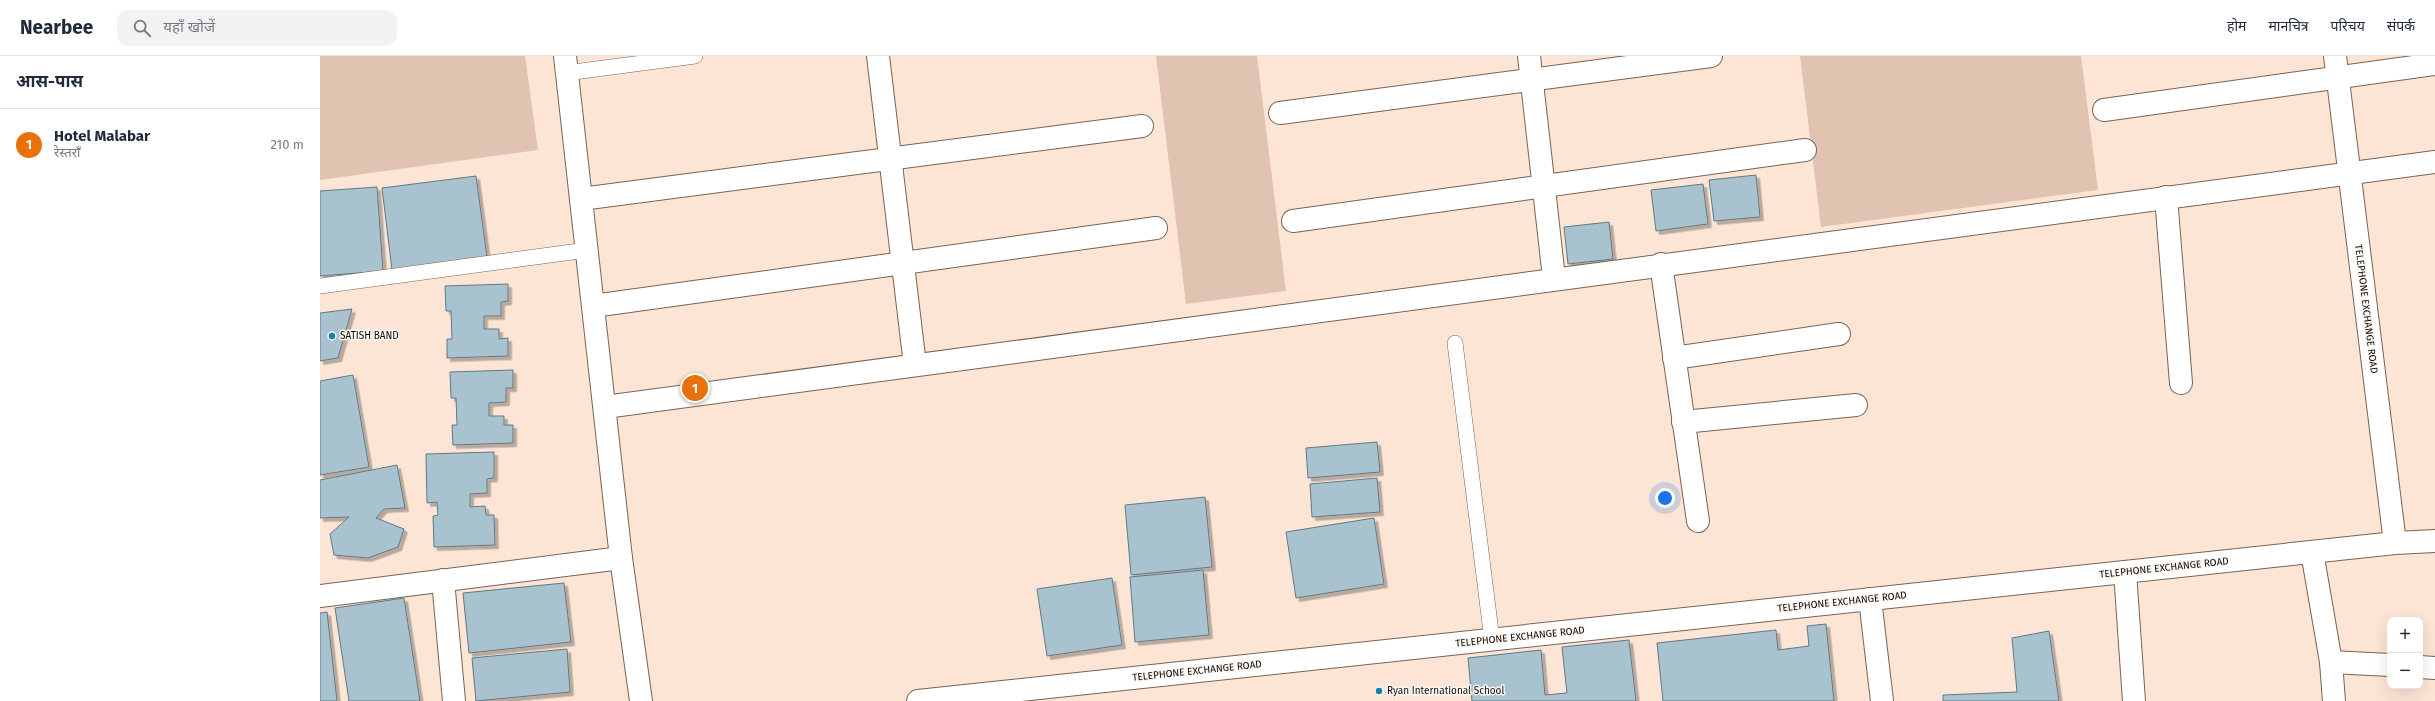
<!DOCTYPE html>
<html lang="hi">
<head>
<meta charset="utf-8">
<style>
	:root { --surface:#fff; --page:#f2f2f3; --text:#1f2937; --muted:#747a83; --line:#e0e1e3; --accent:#1182a9 }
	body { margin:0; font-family:"Fira Sans","Noto Sans Devanagari",sans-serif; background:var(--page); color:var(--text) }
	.controls { position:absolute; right:12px; bottom:12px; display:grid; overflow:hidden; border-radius:8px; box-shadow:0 4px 16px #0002 }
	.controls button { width:36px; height:36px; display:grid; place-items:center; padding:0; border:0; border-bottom:1px solid var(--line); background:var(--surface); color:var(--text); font:20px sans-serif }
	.you { position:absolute; left:1345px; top:442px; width:14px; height:14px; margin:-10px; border:3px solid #fff; border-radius:50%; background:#1a73e8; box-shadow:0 0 0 6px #1a73e833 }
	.badge { display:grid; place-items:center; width:26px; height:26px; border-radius:50%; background:var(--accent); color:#fff; font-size:13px; font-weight:700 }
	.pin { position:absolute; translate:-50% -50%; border:2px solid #fff; box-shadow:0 1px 4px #0006 }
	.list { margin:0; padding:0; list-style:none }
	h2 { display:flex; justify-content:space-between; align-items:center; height:52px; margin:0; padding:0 16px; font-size:17px }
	h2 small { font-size:13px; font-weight:400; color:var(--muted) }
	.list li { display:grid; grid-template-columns:26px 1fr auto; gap:12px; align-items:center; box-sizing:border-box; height:72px; padding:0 16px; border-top:1px solid var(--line) }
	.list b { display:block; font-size:15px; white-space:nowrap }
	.list p { margin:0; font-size:13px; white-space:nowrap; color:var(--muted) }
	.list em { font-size:13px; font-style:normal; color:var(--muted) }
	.icon { flex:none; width:22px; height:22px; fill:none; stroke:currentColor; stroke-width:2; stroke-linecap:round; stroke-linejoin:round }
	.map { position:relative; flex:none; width:2115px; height:645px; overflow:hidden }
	header { display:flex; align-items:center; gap:24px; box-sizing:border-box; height:56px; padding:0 20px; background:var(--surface); border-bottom:1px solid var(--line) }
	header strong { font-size:19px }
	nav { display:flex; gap:22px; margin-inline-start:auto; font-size:14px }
	.search { width:280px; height:36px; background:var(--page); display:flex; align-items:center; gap:10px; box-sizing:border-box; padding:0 14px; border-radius:12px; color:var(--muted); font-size:15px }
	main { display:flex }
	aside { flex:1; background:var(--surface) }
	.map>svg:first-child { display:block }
</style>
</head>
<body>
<header>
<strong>Nearbee</strong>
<div class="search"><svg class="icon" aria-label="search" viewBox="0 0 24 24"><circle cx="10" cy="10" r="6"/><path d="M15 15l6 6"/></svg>यहाँ खोजें</div>
<nav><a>होम</a><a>मानचित्र</a><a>परिचय</a><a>संपर्क</a></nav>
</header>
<main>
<aside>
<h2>आस-पास<small></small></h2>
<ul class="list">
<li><span class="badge" style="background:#e8710a">1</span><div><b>Hotel Malabar</b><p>रेस्तराँ</p></div><em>210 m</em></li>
</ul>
</aside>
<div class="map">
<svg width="2115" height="645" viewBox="0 0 2115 645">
	<defs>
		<filter id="shadow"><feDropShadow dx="3.5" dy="3.5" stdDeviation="0" flood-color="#0004"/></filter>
	</defs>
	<rect width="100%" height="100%" fill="#fde5d5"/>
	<!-- green -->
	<g fill="#e0c4b1">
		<path d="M0,0H205L218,94L0,124Z"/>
		<path d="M836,0H937L966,235L866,248Z"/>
		<path d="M1480,0H1761L1778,134L1501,171Z"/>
	</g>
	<!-- building -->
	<g fill="#a8c2cf" stroke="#607884" filter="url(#shadow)">
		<path d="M1436,119L1440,161L1394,165L1389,124Z"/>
		<path d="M156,120L167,201L72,214L62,132Z"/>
		<path d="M1383,128L1388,168L1336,175L1331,134Z"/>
		<path d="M57,131L63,215L0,220V135Z"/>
		<path d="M1289,166L1293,203L1248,208L1244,171Z"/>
		<path d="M188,228V245L181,246V260H164V273H179V283L188,282V300L127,302V283H132L131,255H126L125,230Z"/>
		<path d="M32,253L18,302L0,305V257Z"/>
		<path d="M193,314V332H186V346L169,347V360H184V369H193V387L133,389L132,369H137L136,342H131L130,316Z"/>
		<path d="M33,319L49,411L0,419V325Z"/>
		<path d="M1057,386L1060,416L988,422L986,392Z"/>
		<path d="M174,396V422L167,423V437L150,438V451L165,450L166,459H174L175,489L114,491L113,460L118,459L117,446L107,447L106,398Z"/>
		<path d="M77,409L85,452L64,453L56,462L84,473L78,491L48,502L14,499L10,478L29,461L0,462V424Z"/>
		<path d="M1057,422L1060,456L992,461L990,428Z"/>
		<path d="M885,441L892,511L811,519L805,449Z"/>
		<path d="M1054,462L1064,528L976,542L966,476Z"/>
		<path d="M883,514L889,579L815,586L810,521Z"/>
		<path d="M792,522L802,589L727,600L717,533Z"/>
		<path d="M244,527L251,586L149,597L143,537Z"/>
		<path d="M84,542L100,645H29L15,552Z"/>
		<path d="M7,556L17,645H0V557Z"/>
		<path d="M1506,568L1514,645H1343L1337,587L1456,574L1458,594L1489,590L1487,570Z"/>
		<path d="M1729,575L1739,645H1623V639L1697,636L1692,582Z"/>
		<path d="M1309,584L1316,645H1152L1148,602L1221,594L1225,639L1247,637L1242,591Z"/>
		<path d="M247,593L250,636L156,645L152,602Z"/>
	</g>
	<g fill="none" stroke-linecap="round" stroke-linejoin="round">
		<defs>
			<g id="service">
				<path d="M246,17L375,0"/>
				<path d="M0,230L267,194"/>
				<path d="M1135,287L1172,584"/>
			</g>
			<g id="minor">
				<path d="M245,0L301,502L321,645"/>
				<path d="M558,0L595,309"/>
				<path d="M1209,0L1234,222"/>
				<path d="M2015,0L2075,487"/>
				<path d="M1784,54L2115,8"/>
				<path d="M960,57L1391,0"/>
				<path d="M1846,141L1861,327"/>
				<path d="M261,143L822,70"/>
				<path d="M973,165L1485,94"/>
				<path d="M1341,208L1378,465"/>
				<path d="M273,250L836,172"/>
				<path d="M1354,302L1519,278"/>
				<path d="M285,351L2115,106"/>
				<path d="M1363,366L1536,349"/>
				<path d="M1992,496L2011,606L2014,645"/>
				<path d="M1805,516L1814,645"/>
				<path d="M123,524L134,645"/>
				<path d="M0,540L301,502"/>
				<path d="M1550,543L1562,645"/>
				<path d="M2011,606L2070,609"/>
				<path d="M2100,611L2115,612"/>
				<path d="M598,645L2075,487L2115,485"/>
			</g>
		</defs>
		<!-- service casing -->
		<use href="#service" stroke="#776355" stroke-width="16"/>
		<!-- minor casing -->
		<use href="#minor" stroke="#776355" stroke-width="24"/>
		<!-- service -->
		<use href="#service" stroke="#fff" stroke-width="15"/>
		<!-- minor -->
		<use href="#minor" stroke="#fff" stroke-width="22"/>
	</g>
	<!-- markers -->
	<g fill="#1182a9" stroke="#fbf7f3" stroke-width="1.5">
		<circle cx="12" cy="280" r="4"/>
		<circle cx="1059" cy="635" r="4"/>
	</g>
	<g text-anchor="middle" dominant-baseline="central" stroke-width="3" stroke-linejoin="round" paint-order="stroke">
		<!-- street labels -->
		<g font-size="10" fill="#120a06" stroke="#fbf7f3">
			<text transform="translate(2046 253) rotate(83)">TELEPHONE EXCHANGE ROAD</text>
			<text transform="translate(1844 512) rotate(-6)">TELEPHONE EXCHANGE ROAD</text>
			<text transform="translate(1522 546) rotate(-6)">TELEPHONE EXCHANGE ROAD</text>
			<text transform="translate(1200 581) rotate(-6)">TELEPHONE EXCHANGE ROAD</text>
			<text transform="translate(877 615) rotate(-6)">TELEPHONE EXCHANGE ROAD</text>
		</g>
		<!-- poi labels -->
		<g font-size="10" fill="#120a06" stroke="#fbf7f3" text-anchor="start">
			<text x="20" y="280">SATISH BAND</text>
			<text x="1067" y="635">Ryan International School</text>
		</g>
	</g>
</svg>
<div class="controls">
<button>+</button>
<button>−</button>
</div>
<div class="you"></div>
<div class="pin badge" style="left:375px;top:332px;background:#e8710a">1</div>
</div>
</main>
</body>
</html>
